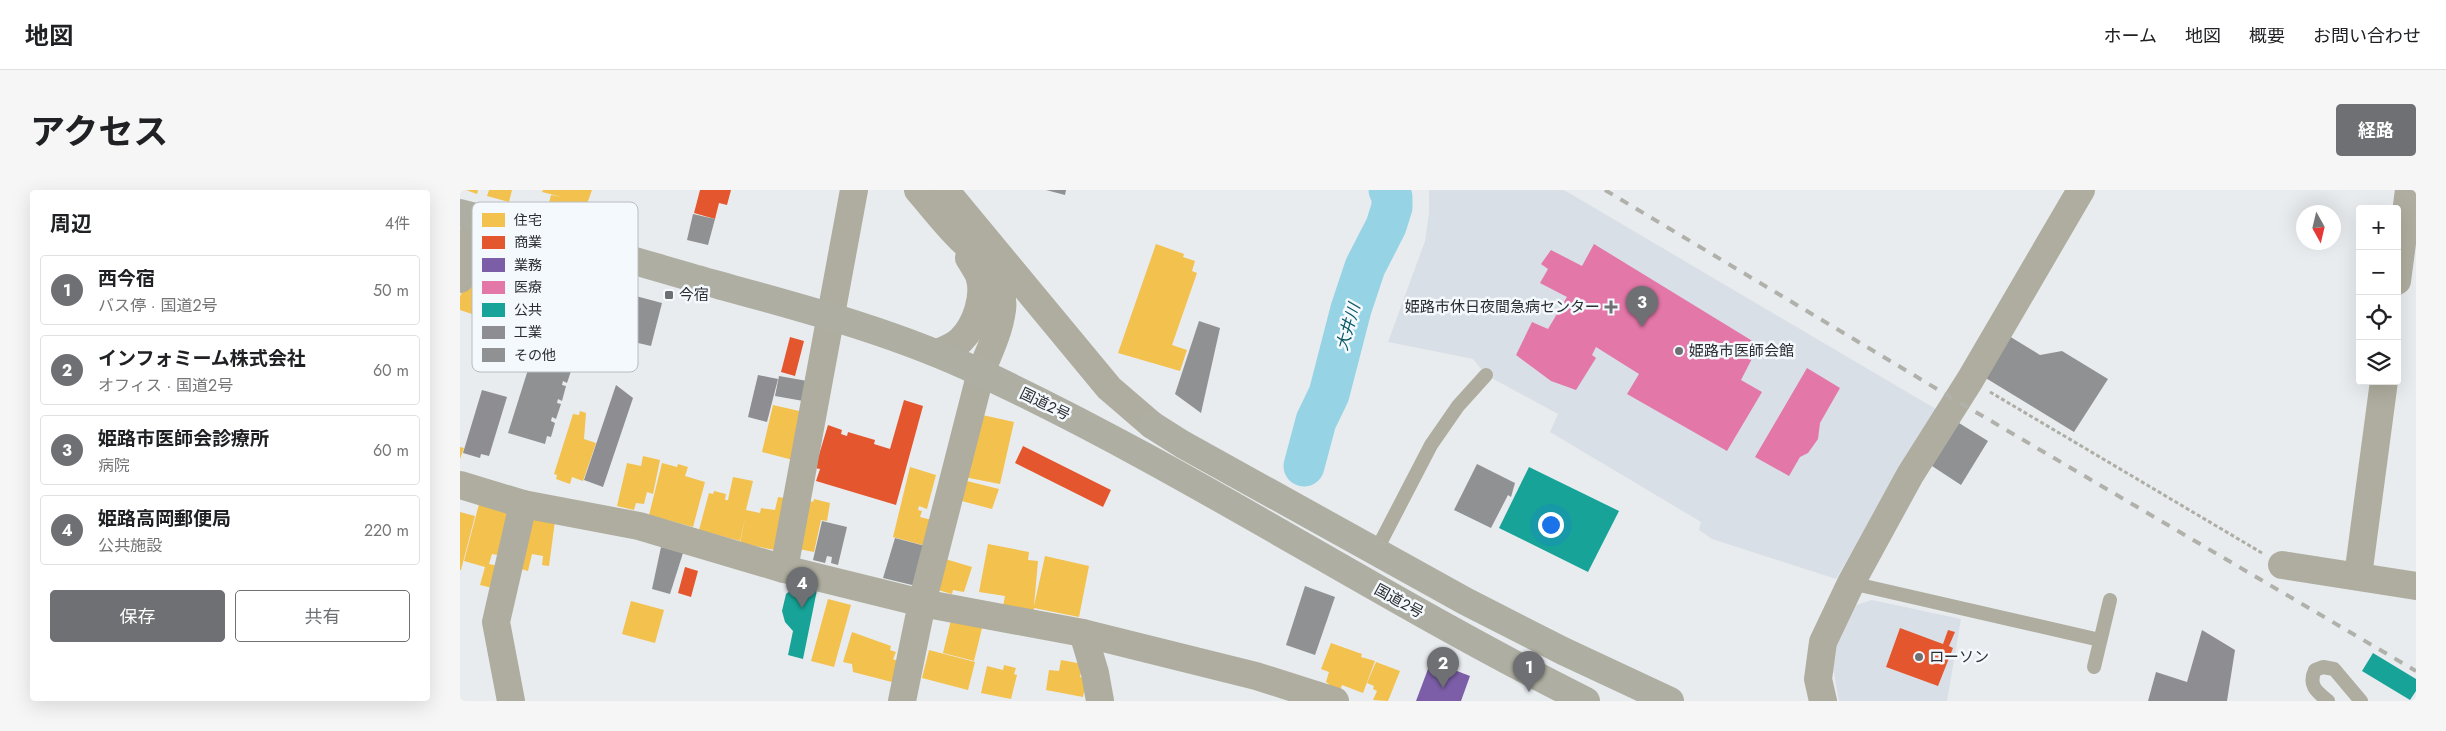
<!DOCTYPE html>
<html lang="ja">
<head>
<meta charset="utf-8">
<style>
	:root { --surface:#fff; --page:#f6f6f6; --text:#202124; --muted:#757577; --line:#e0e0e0; --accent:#6e7073 }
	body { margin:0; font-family:Jost,"Noto Sans JP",sans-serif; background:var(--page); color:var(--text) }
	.controls { position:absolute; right:15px; top:15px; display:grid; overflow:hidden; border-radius:5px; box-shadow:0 5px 20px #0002 }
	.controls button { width:45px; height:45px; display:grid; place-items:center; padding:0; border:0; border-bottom:1px solid var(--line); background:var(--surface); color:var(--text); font:25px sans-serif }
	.compass { position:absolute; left:1836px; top:15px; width:45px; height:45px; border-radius:50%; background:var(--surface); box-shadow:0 5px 20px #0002; rotate:172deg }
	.you { position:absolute; left:1090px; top:334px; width:18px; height:18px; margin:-12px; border:4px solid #fff; border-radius:50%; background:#1a73e8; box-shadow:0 0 0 8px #1a73e833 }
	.badge { display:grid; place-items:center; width:32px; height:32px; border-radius:50%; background:var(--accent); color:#fff; font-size:16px; font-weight:700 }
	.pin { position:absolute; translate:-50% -41px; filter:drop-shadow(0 1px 2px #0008) }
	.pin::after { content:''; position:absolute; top:26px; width:18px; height:15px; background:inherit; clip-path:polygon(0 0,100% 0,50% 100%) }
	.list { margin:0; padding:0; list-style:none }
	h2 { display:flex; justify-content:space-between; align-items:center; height:65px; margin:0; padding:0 20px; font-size:21px }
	h2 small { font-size:16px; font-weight:400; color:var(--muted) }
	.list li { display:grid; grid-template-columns:32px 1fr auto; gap:15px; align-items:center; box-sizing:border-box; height:70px; margin:0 10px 10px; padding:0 10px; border:1px solid var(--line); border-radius:5px }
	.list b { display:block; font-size:19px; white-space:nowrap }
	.list p { margin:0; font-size:16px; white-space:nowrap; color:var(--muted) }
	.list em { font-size:16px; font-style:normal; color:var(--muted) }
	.actions { display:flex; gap:10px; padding:15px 20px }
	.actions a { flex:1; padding:11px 0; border:1px solid var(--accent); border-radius:5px; text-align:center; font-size:18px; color:var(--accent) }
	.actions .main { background:var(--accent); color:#fff }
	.icon { flex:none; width:28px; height:28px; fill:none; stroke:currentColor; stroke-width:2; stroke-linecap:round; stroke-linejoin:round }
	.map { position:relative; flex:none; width:1956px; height:511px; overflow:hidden; border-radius:5px }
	header { display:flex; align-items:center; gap:30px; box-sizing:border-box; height:70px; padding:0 25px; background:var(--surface); border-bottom:1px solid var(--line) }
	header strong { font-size:24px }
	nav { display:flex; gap:28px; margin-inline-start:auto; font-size:18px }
	.intro { display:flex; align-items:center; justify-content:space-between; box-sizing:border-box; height:120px; padding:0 30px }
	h1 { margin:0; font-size:35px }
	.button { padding:12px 22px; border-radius:5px; background:var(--accent); color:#fff; font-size:18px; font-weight:700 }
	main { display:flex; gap:30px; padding:0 30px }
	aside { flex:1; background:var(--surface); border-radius:5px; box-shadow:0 5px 20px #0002 }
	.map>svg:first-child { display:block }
</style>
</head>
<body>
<header>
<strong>地図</strong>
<nav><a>ホーム</a><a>地図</a><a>概要</a><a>お問い合わせ</a></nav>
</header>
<div class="intro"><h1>アクセス</h1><a class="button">経路</a></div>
<main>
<aside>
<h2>周辺<small>4件</small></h2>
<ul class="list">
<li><span class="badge">1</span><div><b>西今宿</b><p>バス停 · 国道2号</p></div><em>50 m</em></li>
<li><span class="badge">2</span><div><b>インフォミーム株式会社</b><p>オフィス · 国道2号</p></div><em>60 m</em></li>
<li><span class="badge">3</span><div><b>姫路市医師会診療所</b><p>病院</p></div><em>60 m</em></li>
<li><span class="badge">4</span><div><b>姫路高岡郵便局</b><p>公共施設</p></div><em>220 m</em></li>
</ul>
<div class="actions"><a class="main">保存</a><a>共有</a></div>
</aside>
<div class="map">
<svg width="1956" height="511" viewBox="0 0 1956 511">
	<rect width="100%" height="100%" fill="#e9ecef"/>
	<!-- built -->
	<g fill="#d9dfe6">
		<path d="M969,0H1104L1476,219L1376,389L1252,349L1239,340L1241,332L1090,242L1098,224L1026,185L1013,169L928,152L965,51L969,23Z"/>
		<path d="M1412,410L1501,429L1487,511H1379L1371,468L1375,451L1393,416Z"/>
	</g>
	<!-- homes -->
	<g fill="#f2c14e">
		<path d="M6,0H18L17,4Z"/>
		<path d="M29,0H52L49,12L27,6Z"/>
		<path d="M83,0H132L127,14L144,21L140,34L87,21L91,5L102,7L82,2Z"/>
		<path d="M696,54L724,64L723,67L735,71L732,81L737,83L712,155L727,160L720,181L658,163Z"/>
		<path d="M16,60L32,65L28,77L56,86L57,82L65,84L48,135L26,128L24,132L17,129L18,126L0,120V107Z"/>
		<path d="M313,215L348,223L333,270L302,262Z"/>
		<path d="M120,221L126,223L124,249L136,253L123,291L112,287L110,294L96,289L97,285L94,284L113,224L119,225Z"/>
		<path d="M518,224L554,232L540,294L504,287Z"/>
		<path d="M0,257L4,258L0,269Z"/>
		<path d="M183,266L200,270L193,304L187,302L184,314L176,313L174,320L157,316L167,273L181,276Z"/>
		<path d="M202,273L217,277L218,274L228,277L225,286L245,292L233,337L189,325Z"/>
		<path d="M450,277L476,285L467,319L459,316L458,320L462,321L460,327L472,330L466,356L433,347Z"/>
		<path d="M273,287L293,291L286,320L300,323L301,318L315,320L318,307L330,309L320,361L280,353L286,324L280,351L239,340L249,303L253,304L254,301L266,304L265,310H268Z"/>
		<path d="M503,290L539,299L532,319L498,310Z"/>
		<path d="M354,309L370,313L367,331L361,330L354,362L339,359L350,311L353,312Z"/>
		<path d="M19,314L55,326L38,365L32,364L29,374L43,377L37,399L20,395L25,377L4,371Z"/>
		<path d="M0,322L15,326L1,380H0Z"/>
		<path d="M63,326L95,331L89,376L82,375L83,366L72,364L68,381L50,376Z"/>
		<path d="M528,354L569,362L568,370L578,371L574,416L585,366L629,376L619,427L574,418V421L543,416L545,406L519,402Z"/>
		<path d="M482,368L512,377L504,402L493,400L492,404L478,400Z"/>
		<path d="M368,409L391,415L374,477L351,471Z"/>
		<path d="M171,411L204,420L195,453L162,444Z"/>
		<path d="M491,430L522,438L514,471L483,463Z"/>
		<path d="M392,442L431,456L430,460L436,462L433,469L438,471L432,492L393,482L392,474L383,472Z"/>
		<path d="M871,453L902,464L901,467L915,471L903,503L882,495L879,503L867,498L869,494L866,492L869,482L861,479Z"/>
		<path d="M469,460L515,472L508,500L462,488Z"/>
		<path d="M601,470L623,474L620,487L627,488L623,507L586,500L589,480L599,481Z"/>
		<path d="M916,472L940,481L928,511L913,510L917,501L913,499L914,496L907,493Z"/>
		<path d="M544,475L556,478L554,484L557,485L551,509L521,503L527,476L543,480Z"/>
	</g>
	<!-- shops -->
	<g fill="#e4572e">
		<path d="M240,0H271L267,15L259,13L255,29L234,23Z"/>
		<path d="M330,147L344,151L335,186L321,182Z"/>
		<path d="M444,210L463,216L436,315L356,291L360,279L355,278L368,235L382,240L381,244L387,246L388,242L415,250L414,254L430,259Z"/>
		<path d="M563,256L651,300L643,317L555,273Z"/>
		<path d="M225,377L238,381L231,407L218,403Z"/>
		<path d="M1440,438L1483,454L1488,440L1495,442L1489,456L1493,458L1478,496L1426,477Z"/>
	</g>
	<!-- offices -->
	<path fill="#7b5ea7" d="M971,471L1010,486L1001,511H956Z"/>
	<!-- health -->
	<g fill="#e377a8">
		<path d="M1134,54L1299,155L1281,190L1302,202L1267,261L1167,204L1179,184L1136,157L1132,165L1136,168L1116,200L1091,191L1056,165L1072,132L1088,139L1107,107L1080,93L1088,79L1081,74L1091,60L1122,76Z"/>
		<path d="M1347,178L1380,198L1360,233L1358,249L1348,263L1340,267L1329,286L1295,267Z"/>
	</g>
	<!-- public -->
	<g fill="#17a398">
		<path d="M1069,277L1159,321L1128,382L1039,338Z"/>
		<path d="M344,394L358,395L343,469L328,465L333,441L325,432L322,421L326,404L336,396Z"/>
		<path d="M1913,463L1956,489V501L1950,510L1902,481Z"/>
	</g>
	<!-- industry -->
	<g fill="#8d8d92">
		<path d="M298,185L318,189L307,232L288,227Z"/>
		<path d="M156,195L173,208L143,297L124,290Z"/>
		<path d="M22,200L47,207L29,266L21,264L20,268L3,263Z"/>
		<path d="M1742,440L1775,460L1767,511H1688L1696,482L1727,492Z"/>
	</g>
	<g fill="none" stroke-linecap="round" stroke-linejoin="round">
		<!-- river -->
		<path stroke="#96d4e5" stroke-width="41" d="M844,276L856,231L869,204L891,119L905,77L926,36L932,17V7L929,0"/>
	</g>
	<!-- building -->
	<g fill="#909192">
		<path d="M586,0H606L605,5Z"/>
		<path d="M233,24L255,29L248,55L227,50Z"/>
		<path d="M172,105L202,113L191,156L161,149Z"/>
		<path d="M739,131L760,138L741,223L715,204Z"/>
		<path d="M1549,146L1580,165L1602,161L1648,189L1614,242L1524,187Z"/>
		<path d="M78,148L117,160L113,174L109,173L108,177L112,178L107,193L103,191L102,195L106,196L102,211L98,209L97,213L101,214L96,229L92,227L91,231L95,233L91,247L87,246L85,254L48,243Z"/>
		<path d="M319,186L353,192L349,212L315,206Z"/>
		<path d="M1499,233L1528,251L1501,295L1472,276Z"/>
		<path d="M1017,274L1055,293L1051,307L1048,305L1031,338L994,320Z"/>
		<path d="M362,331L387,337L378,375L371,373L372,367L367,366L365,373L353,370Z"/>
		<path d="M435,348L465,356L456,393L452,395L423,388Z"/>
		<path d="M201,357L223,363L210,404L192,399Z"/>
		<path d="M845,396L875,407L855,465L826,455Z"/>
	</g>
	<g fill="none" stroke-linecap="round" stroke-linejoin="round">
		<!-- path -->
		<path stroke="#aeaea6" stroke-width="3" stroke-dasharray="4 2.5" stroke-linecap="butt" d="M1530,202L1802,363"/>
		<!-- service -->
		<g stroke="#aead9f" stroke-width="14">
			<path d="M916,361L971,255L998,216L1026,185"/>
			<path d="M1391,393L1640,450"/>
			<path d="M1634,477L1650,410"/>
			<path d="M1868,511C1856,501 1848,495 1855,480L1863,477L1874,479L1901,511"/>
		</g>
		<!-- minor -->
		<g stroke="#aead9f" stroke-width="28">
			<path d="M0,89L18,27"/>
			<path d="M1937,91L1949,0"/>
			<path d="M0,295L63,314L179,336L324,379L462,413L623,443L796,486L875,511"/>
			<path d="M1822,375L1956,396"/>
			<path d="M324,379L394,0"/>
			<path d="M1898,386L1924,191"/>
			<path d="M623,443L635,483L640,511"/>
			<path d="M51,511L36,432L63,314"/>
			<path d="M442,511L462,413L521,182"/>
			<path d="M1363,511L1358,489L1363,452L1391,393L1450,285L1510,190L1621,0"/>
		</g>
		<!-- tertiary -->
		<g stroke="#aead9f" stroke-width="28">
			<path d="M458,0C472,16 484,32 499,47C519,67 546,88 542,120C539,142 529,162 521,182"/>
			<path d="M485,0L649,198L692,235"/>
			<path d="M477,163C485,160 494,157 501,150C516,135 526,106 519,85C516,79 512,73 509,68"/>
		</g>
		<!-- trunk -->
		<g stroke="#aeaea2" stroke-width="28">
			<path d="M0,23C84,44 167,69 251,93C342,118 435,142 521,183C729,280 921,409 1126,511"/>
			<path d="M692,235L722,254L1005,411L1103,461L1210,511"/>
		</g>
		<!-- rail -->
		<path stroke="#b1b1ab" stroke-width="4" stroke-dasharray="9 9" stroke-linecap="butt" d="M1145,0L1497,211L1956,481"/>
	</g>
	<!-- markers -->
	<g fill="#6e7073" stroke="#f4f9fe" stroke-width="2">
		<rect x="204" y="100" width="10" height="10" rx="2.5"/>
		<path d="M1148.5 109.5h5v5h5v5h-5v5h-5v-5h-5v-5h5z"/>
		<circle cx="1219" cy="161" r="5"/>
		<circle cx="1459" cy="467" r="5"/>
	</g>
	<g text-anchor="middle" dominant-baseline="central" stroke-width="5" stroke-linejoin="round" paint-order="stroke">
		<!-- poi labels -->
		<g font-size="15" fill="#2c2e30" stroke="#f4f9fe" text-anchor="start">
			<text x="219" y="105">今宿</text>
			<text x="1140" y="117" text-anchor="end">姫路市休日夜間急病センター</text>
			<text x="1229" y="161">姫路市医師会館</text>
			<text x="1469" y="467">ローソン</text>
		</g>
		<!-- street labels -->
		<g font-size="15" fill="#2c2e30" stroke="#f4f9fe">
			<text transform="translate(585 214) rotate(26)">国道2号</text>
			<text transform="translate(939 411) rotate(29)">国道2号</text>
		</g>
		<!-- water labels -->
		<g font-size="16" font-style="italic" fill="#095766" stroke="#f4f9fe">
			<text transform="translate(888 137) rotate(-74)">大井川</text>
		</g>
	</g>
	<!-- legend -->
	<rect x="12" y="12" width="166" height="170" rx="8" fill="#f4f9fe" stroke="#b8bcc0" stroke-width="1"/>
	<rect x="22" y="23" width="23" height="14" fill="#f2c14e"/>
	<rect x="22" y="46" width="23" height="13" fill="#e4572e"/>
	<rect x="22" y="68" width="23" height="14" fill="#7b5ea7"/>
	<rect x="22" y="91" width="23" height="13" fill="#e377a8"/>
	<rect x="22" y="113" width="23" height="14" fill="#17a398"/>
	<rect x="22" y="136" width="23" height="13" fill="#8d8d92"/>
	<rect x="22" y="158" width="23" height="14" fill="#909192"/>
	<g font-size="14" fill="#2c2e30">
		<text x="54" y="35">住宅</text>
		<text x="54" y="57">商業</text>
		<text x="54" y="80">業務</text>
		<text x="54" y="102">医療</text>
		<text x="54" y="125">公共</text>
		<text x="54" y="147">工業</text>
		<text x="54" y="170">その他</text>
	</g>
</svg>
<div class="controls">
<button>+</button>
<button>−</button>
<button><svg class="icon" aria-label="locate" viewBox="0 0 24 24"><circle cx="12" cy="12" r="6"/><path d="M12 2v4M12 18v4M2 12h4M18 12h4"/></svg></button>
<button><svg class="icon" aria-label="layers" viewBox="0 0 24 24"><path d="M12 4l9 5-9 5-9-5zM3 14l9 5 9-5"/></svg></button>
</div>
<svg class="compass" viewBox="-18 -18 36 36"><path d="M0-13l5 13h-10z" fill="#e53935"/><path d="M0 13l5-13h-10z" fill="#757577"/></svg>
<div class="you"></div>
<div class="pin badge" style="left:1069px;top:502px">1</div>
<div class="pin badge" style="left:983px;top:498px">2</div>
<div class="pin badge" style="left:1182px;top:137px">3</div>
<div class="pin badge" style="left:342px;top:418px">4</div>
</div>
</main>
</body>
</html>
